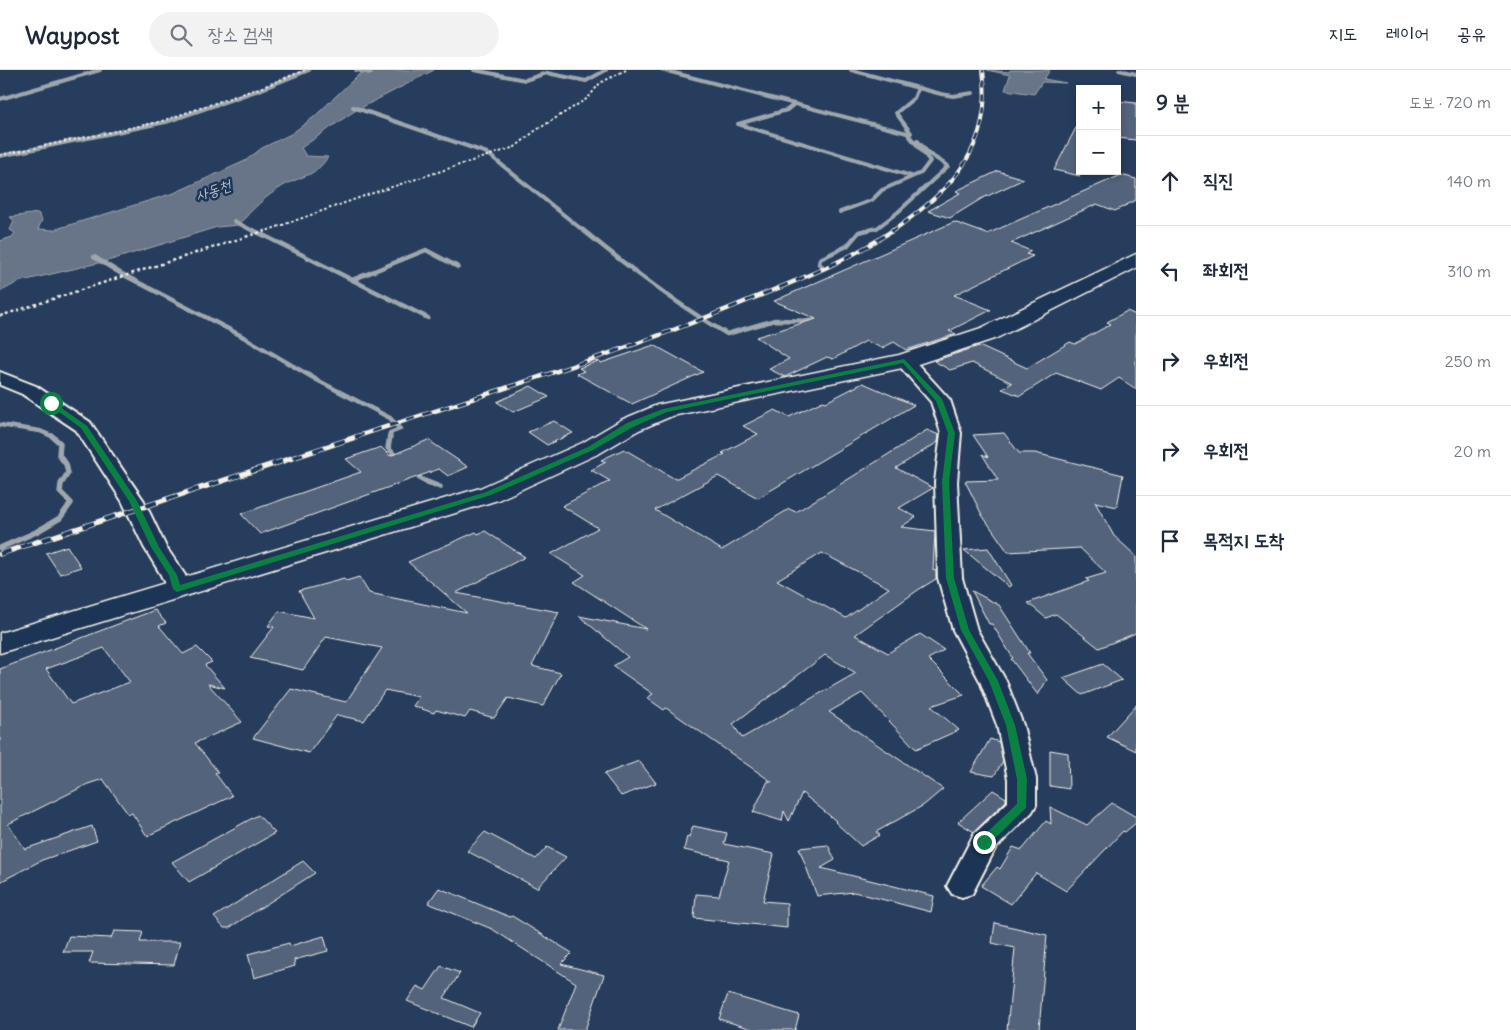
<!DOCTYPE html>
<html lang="ko">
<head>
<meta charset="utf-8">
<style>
	:root { --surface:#fff; --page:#f2f2f3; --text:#1f2937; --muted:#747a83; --line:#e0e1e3 }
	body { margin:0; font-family:Delius,"Poor Story",sans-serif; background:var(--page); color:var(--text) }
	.controls { position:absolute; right:15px; top:15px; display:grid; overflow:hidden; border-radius:0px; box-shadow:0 2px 8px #0003 }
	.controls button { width:45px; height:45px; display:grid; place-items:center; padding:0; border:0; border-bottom:1px solid var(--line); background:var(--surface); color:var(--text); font:25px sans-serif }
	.stop { position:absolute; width:15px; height:15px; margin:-11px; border:4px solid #0b8043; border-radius:50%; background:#fff }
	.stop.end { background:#0b8043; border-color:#fff; box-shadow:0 1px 5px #0008 }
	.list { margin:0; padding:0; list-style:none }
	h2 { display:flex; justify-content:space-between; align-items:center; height:65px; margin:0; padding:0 20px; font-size:21px }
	h2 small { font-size:16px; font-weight:400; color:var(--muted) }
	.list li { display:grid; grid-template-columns:32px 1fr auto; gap:15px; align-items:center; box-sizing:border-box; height:90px; padding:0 20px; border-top:1px solid var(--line) }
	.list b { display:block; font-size:19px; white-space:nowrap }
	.list em { font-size:16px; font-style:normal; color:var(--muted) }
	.icon { flex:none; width:28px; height:28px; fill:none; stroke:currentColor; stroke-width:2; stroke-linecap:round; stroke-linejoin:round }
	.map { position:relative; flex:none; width:1136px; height:960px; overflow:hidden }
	header { display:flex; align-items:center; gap:30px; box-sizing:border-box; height:70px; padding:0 25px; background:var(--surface); border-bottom:1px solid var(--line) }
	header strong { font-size:24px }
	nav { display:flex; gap:28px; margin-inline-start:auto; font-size:18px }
	.search { width:350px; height:45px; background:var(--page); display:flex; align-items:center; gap:12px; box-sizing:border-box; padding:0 18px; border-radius:28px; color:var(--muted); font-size:19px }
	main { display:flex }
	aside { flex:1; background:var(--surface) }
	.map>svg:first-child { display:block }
</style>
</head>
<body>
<header>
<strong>Waypost</strong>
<div class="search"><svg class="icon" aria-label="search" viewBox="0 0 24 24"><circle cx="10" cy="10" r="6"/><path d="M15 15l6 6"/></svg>장소 검색</div>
<nav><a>지도</a><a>레이어</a><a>공유</a></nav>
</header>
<main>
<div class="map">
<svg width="1136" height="960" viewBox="0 0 1136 960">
	<rect width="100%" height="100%" fill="#263d5d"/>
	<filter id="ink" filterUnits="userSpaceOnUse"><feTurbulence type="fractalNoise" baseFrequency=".02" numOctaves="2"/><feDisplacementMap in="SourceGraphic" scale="10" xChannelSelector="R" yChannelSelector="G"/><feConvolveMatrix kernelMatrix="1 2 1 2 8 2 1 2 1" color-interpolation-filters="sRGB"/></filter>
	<g filter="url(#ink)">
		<!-- water -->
		<g fill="#677588" stroke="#9fa7ae">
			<path d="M367,0H434L353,42L301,78L306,86L328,87C315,107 303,105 283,116C266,126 252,139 239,155L217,157L111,190L18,212L0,222V171L12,167L15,163L10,160L14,151L10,147L38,143L42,150L38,159L53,160L174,123L245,91L262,78L291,64L314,47L356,7Z"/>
			<path d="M987,0L1009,2L1010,0H1050L1044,9L1066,13L1042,12L1034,24L1005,20L1010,5Z"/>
		</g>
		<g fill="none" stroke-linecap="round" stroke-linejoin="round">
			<!-- stream-far2 -->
			<g stroke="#9fa7ae" stroke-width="4">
				<path d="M356,0L371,3"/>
				<path d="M474,0L525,10L547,3L586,11L606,0"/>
				<path d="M663,0L907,63L930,91L921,103L882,120L872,130L840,142"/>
				<path d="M851,0L941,24L953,26L973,23"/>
				<path d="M1119,0L1136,4"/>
				<path d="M0,29L100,0"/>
				<path d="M793,35L787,40L738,54L911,106"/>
				<path d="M353,37L487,83L585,162"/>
				<path d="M911,63L896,43L914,28L918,18"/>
				<path d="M0,86L166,52L262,19L309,0"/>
				<path d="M234,151L255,162"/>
				<path d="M860,162L877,158L898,142L948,96L929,84L917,70"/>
			</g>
			<!-- stream-far1 -->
			<g stroke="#9fa7ae" stroke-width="4.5">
				<path d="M253,160L428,248"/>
				<path d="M583,160C629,198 676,234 727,264L775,250L817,251"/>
				<path d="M94,187L120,203L240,265L317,310L390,348L400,359L390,363L389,367"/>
				<path d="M822,196L819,194L820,189L847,176L859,162L866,160"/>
				<path d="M352,210L426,180L458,197"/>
				<path d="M0,355L40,361L54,367"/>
			</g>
			<!-- stream -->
			<g stroke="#9fa7ae" stroke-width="5.5">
				<path d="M390,366L388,378L398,389"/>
				<path d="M413,402L422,410L440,417"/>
				<path d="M0,478L36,462L60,448L71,433L60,422L61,414L68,403L66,394L59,385L60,373L52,366"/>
			</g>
		</g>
		<!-- building -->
		<g fill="#52647b" stroke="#f4f1e8" fill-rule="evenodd">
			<path d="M1117,31L1136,33V70L1117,68Z"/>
			<path d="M1080,50V106L1054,100Z"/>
			<path d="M998,101L1024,109L981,129L950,148L928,141L960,123L956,121Z"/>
			<path d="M1121,105L1136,109V130L1115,141L1097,134L1011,173L1031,181L1026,184L1033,186L954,225L991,240L949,261L956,264L906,280L894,272L882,278L866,271L833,289L827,287L785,307L769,299L789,289L756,267L816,249L774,231L954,152L987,164Z"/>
			<path d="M1127,241L1136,245V319L1119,308L1101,320L1056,303L1020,326L1002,319L1012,313L972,293L950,300L934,291L979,276L1027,298L1070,272L1075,274L1111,254L1107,252Z"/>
			<path d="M654,275L703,302L632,334L577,304L584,301L579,298L598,291L601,293Z"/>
			<path d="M863,313L914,335L758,428L718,406L655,440L722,480L789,439L796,442L927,360L939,365L938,372L896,398L933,418L899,438L916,447L901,457L935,461L933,500L936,501V509L918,520L855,565L888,583L920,564L944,580L928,589L964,625L931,636L959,660L916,679L862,623L829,642L943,719L924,735L876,762L880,765L861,776L835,752L836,751L802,723L789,751L784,741L782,751L753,742L768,711L772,712L666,638L664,640L647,628L653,624L613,596L628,587L579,546L646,559L574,512L585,505L551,484L598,458L562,436L610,411L591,400L606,392L601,390L624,379L675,409L725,384L722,383L758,364L743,356L775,340L789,347L823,331L826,332ZM822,483L889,518L846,548L777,510ZM825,585L856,603L742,668L733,654Z"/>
			<path d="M531,316L549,327L513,342L497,332Z"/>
			<path d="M554,351L573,363L547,375L528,362Z"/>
			<path d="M1004,363L1019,383H1035L1123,405L1117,437L1095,432L1114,466L1136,486V563L1099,578L1056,544L1046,548L1028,533L1089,511L1086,509L1106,503L1080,478L1008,482L982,445L965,411L998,410L982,384L988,387L973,365Z"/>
			<path d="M428,370L468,397L448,406L439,399L260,464L241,444L361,402L346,389L381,377L390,386Z"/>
			<path d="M485,461L525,487L456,523L559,542L532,596L561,603L543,636L508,628L494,648L470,641L465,648L436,640L434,643L413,636L419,627L385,620L364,651L337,645L309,683L253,668L291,619L346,632L382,578L326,567L303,600L250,588L274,557L268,556L279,541L314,548L299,521L344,509L346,511L359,507L369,523L467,543L408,492L476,462L478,464Z"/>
			<path d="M67,476L81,497L60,504L46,483Z"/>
			<path d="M988,478L1011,515L1009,517L964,480Z"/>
			<path d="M972,521L999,535L1030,583H1027L1047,610L1038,625L1011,589L1013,588L992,554H989Z"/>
			<path d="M155,540L166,553L159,556L183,584L197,577L212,592L205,595L225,618L208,614L242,652L195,673L218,702L215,703L232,726L147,766L132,743L128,744L103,709L88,714L8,754L25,779L92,756L97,771L42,790L0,812V599ZM104,578L130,612L71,634L46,599Z"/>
			<path d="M1103,594L1122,610L1082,625L1063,608Z"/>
			<path d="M1136,635V681L1107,667Z"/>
			<path d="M990,669L999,672L1003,691L994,706L971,702Z"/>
			<path d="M1050,680L1068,683L1069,719L1050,716Z"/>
			<path d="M639,691L656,713L621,726L604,704Z"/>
			<path d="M993,720L1006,728V731L974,762L958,752Z"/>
			<path d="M1112,733L1136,747V753L1125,762L1123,761L1066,821L1036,803L1011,834L981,816L997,797L1000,799L1013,777L1022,780L1046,751L1051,754L1050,737L1087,755Z"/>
			<path d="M258,745L275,763L189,812L172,792Z"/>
			<path d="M693,756L727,763L724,774L774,784L763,831L787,833V858L694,848L696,824L719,826L729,790L684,780L687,766L689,767Z"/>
			<path d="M485,762L536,789L547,777L566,787L537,818L467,781Z"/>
			<path d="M828,775L835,790L821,798L934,826L931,842L854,822L817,826L799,778Z"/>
			<path d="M303,791L315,803L229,858H224L214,847Z"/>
			<path d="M439,818L510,847L512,846L572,883L561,894L604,905L585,960H558L576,913L492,859L428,833Z"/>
			<path d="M995,853L1047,865L1039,960H1007L1015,878L992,873Z"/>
			<path d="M114,861L143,862L140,872H180L174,895L89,893L93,882H63L69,866L111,868Z"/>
			<path d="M324,866L328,881L294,890L295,896L254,908L248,884L289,873L290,876Z"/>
			<path d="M441,896L460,903L444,928L480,943L471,957L407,931L417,916L425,920Z"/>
			<path d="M728,924L799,945L795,960H755L719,949Z"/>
		</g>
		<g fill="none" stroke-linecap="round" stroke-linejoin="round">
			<defs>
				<g id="minor">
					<path d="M904,285L911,287L950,330L961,363L957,412L962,508L977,560L1006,611L1023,655L1036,709V735L1032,742L995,779L972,824L962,827L952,824L947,816L974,764L1008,732V709L997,655L980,611L953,560L938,508L935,412L941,363L931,332L895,291L897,287Z"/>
					<path d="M0,302L36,316L90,352L144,431L166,477L185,505L189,519L185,524L177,526L169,524L161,505L144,477L122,431L76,360L22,324L0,315Z"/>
				</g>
				<path id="secondary" d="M1136,184V198L997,268L912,296L672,346L639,360L600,383L498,430L0,583V563L480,418L582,373L621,350L657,335L899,285L981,258Z"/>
			</defs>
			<!-- minor casing -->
			<use href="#minor" stroke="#f4f1e8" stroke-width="4"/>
			<!-- secondary casing -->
			<use href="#secondary" stroke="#f4f1e8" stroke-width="3"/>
			<!-- path-far1 -->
			<g stroke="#f4f1e8" stroke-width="2" stroke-dasharray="2.5 2.5" stroke-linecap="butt">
				<path d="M0,85L159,52L265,16L305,0"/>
				<path d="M263,162L367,125L515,77L535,61L588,28L600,13L626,0"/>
			</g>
			<!-- path -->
			<path stroke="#f4f1e8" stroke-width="2.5" stroke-dasharray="3 3" stroke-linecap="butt" d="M0,246L267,160"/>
			<!-- minor -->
			<use href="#minor" fill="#1d3557" fill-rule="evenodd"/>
			<!-- secondary -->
			<use href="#secondary" fill="#1d3557" fill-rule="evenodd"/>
			<defs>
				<path id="rail-far2" d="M891,162C951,121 994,77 983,0"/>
				<path id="rail-far1" d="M355,367C485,324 617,285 744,232C795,211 847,192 893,160"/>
				<path id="rail" d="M0,484L359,366"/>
			</defs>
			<!-- rail-far2 casing -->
			<use href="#rail-far2" stroke="#f4f1e8" stroke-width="4"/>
			<!-- rail-far1 casing -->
			<use href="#rail-far1" stroke="#f4f1e8" stroke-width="4.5"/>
			<!-- rail casing -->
			<use href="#rail" stroke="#f4f1e8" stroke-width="5.5"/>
			<!-- rail-far2 -->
			<use href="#rail-far2" stroke="#1d3557" stroke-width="2.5" stroke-dasharray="7" stroke-linecap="butt"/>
			<!-- rail-far1 -->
			<use href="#rail-far1" stroke="#1d3557" stroke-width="3" stroke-dasharray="9" stroke-linecap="butt"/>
			<!-- rail -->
			<use href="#rail" stroke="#1d3557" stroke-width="4" stroke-dasharray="11" stroke-linecap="butt"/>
		</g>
	</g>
	<!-- route -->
	<path fill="#0b8043" d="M904,289L942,329L955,363L949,412L954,508L969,560L998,611L1015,655L1027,709L1026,738L988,775L984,776L979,772L980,769L1017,734V709L1006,655L989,611L961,560L946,508L942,412L948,363L936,331L903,293L667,342L633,357L593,380L491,425L177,522L173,519L169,505L151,477L129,431L81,358L47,333L53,332L87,356L137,431L159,477L177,505L180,515L486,422L588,377L627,353L663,339Z"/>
	<g text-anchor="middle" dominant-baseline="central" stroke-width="5" stroke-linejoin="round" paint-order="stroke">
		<!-- far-water labels -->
		<g font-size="15" font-style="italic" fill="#bcbfc2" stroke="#1d3557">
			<text transform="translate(213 120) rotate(-19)">사동천</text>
		</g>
	</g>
</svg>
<div class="controls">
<button>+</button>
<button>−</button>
</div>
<div class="stop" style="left:51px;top:333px"></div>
<div class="stop end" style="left:984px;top:772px"></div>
</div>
<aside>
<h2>9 분<small>도보 · 720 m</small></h2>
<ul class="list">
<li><svg class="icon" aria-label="ahead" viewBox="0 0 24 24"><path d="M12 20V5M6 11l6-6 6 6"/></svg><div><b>직진</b></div><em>140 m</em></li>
<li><svg class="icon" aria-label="left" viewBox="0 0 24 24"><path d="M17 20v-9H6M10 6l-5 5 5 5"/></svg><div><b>좌회전</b></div><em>310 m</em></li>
<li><svg class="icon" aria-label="right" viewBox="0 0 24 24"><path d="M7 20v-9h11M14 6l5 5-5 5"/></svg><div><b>우회전</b></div><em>250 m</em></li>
<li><svg class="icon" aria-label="right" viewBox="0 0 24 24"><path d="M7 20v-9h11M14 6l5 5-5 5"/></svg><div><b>우회전</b></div><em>20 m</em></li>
<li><svg class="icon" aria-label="arrive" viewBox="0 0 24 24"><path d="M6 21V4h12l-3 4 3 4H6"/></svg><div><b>목적지 도착</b></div></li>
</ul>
</aside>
</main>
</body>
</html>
